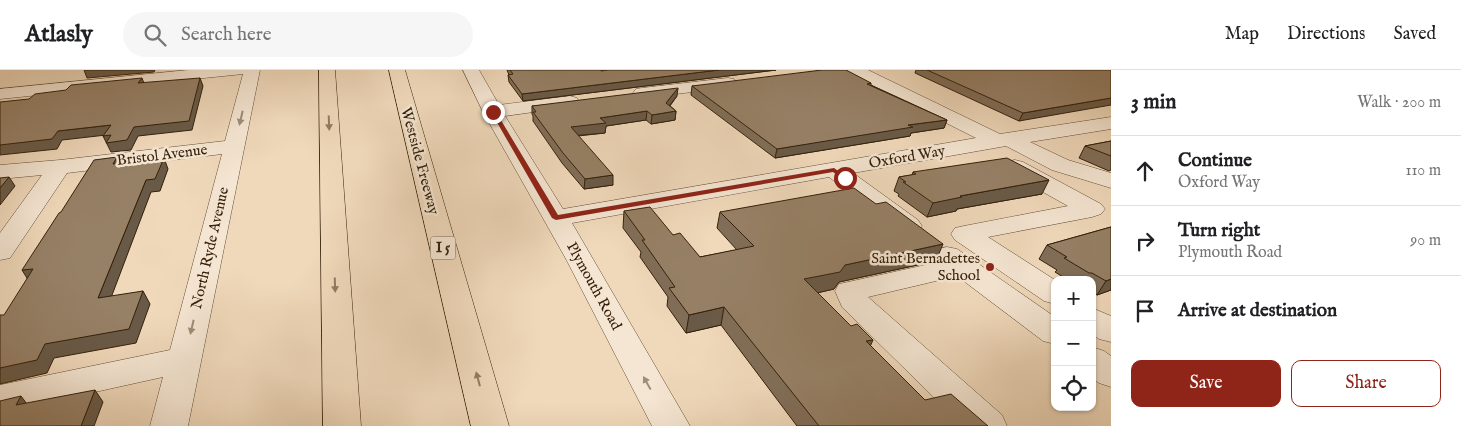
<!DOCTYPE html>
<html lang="en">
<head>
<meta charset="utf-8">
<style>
	:root { --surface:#fff; --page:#f6f6f6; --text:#202124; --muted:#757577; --line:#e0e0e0; --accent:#8f2418 }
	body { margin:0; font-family:"IM FELL English",serif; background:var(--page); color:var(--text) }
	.controls { position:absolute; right:15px; bottom:15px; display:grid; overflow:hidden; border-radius:10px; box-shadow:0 1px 4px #0004 }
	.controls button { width:45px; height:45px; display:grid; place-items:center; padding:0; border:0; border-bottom:1px solid var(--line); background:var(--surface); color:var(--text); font:25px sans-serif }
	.stop { position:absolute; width:15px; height:15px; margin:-11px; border:4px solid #8f2418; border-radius:50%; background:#fff }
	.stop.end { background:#8f2418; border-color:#fff; box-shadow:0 1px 5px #0008 }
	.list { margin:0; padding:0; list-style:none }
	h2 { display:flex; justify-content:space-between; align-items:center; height:65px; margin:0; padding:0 20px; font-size:21px }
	h2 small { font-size:16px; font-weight:400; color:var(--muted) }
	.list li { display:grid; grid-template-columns:32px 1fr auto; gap:15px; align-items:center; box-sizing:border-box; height:70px; padding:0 20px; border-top:1px solid var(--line) }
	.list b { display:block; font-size:19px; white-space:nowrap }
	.list p { margin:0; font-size:16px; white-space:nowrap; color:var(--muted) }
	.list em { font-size:16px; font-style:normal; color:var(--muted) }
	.actions { display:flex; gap:10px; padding:15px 20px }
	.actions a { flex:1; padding:11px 0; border:1px solid var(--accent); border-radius:10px; text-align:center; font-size:18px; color:var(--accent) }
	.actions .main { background:var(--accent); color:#fff }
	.icon { flex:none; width:28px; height:28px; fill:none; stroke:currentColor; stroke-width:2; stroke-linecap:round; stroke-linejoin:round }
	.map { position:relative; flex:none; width:1111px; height:356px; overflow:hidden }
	header { display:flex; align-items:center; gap:30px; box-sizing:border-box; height:70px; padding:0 25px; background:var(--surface); border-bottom:1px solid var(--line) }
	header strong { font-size:24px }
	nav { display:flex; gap:28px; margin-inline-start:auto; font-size:18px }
	.search { width:350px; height:45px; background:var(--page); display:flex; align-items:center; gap:12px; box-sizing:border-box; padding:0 18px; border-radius:28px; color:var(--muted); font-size:19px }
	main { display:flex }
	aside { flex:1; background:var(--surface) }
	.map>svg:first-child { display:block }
</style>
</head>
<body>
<header>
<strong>Atlasly</strong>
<div class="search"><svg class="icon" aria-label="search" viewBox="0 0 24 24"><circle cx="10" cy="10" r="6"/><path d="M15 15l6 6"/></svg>Search here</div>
<nav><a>Map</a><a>Directions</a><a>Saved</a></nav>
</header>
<main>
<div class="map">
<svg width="1111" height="356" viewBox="0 0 1111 356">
	<rect width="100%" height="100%" fill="#f0d9bb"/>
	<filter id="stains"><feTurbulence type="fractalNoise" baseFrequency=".004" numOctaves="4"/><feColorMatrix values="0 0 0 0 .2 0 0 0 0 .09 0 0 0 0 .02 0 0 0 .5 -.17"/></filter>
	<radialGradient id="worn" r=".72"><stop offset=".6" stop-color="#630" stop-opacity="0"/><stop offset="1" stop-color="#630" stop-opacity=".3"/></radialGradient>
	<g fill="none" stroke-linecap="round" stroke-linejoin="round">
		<defs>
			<g id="minor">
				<path d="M188,0H260L188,356H150L163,307L0,343V315L170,280L222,84L67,103L10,188L0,190V163L42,105L0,109V95L60,90L225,71L243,4L0,29V19Z"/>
				<path d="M463,0H479L499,35L570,26L577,28L579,32L577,36L505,46L563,139L976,68L849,4L847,0H868L1000,64L1111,47V59L1030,72L1068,90L1111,103V118L1052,100L1006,76L853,103L918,150L922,156L918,162L909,164L900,162L829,107L572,153L690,356H652L566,189L483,42Z"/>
				<path d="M728,8L734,9L737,13L734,17L642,28L636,27L633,23L636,19L642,18Z"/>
				<path d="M1015,90L1023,92L1101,134L1105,139L1101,144L1092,147L988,167L1055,210V234L1044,231L955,170L951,164L955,158L964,156L1068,136L1007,102L1004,97L1007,92Z"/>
				<path d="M947,177L957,179L1055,247V274L1043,271L957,206L868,227L1002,345L1007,356H963L842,237L835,221L839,214L939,192L933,185L937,179Z"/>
				<path d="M1092,238L1111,246V272L1099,269L1092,264Z"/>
				<path d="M1092,277L1104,281L1111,286V317L1099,313L1092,308Z"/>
			</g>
			<g id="highway">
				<path d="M319,0H335L361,356H323Z"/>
				<path d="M389,0H405L509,356H471Z"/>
			</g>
		</defs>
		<!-- minor casing -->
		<use href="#minor" stroke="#634e36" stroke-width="1"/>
		<!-- highway casing -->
		<use href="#highway" stroke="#34200a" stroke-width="1"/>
		<!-- minor -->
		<use href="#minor" fill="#f5e6d3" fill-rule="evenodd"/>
		<!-- highway -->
		<use href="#highway" fill="#f0d9bb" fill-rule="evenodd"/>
	</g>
	<!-- wall -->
	<g fill="#816e58" stroke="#34200a">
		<path d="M507,0H601V1L608,0H776L523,31L509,12L508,5H509Z"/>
		<path d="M916,0H1111L1019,51L915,3Z"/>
		<path d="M871,13V15L947,50L944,58L911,63L910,66L775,88L691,25L692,16Z"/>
		<path d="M677,26L670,36L676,41L675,50L651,54L646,50L606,56L605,63L578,66L613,115L584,119L562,93L533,51V46L532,44V36Z"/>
		<path d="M1111,71V100L1109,101L1079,88L1085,76Z"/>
		<path d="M913,102L1042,124L957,139L956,141L927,147L898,126L899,124L894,121L899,107L912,105Z"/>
		<path d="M624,141L673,165L700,187L737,180L717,158L720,142L936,191L839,212L834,219L817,223L925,330L988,356H797L721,255L686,263L667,236L668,227L640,187L641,182L623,158Z"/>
		<path d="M1111,157V220L1097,225L1092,222V210H1068L1055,202L1057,200L1039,189L1047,175Z"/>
	</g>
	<!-- shaded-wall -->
	<g fill="#695a47" stroke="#34200a">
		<path d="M84,0H155L154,2L87,8Z"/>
		<path d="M719,0H776L523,31L522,24Z"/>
		<path d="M142,8L145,16L138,13Z"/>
		<path d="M200,8L203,16L192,60L138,66L131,80L111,82L103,66Z"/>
		<path d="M678,18L677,26L665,41L666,33Z"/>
		<path d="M1111,28V35L1019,51L1023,43Z"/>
		<path d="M647,41L646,50L606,56L605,63L571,66V57L600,48Z"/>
		<path d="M676,41L675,50L651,54L652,45Z"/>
		<path d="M947,50L944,58L911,63L910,66L775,88L777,79L908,55Z"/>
		<path d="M111,55L115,64L62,70L57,79L0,85V75L58,61Z"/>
		<path d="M117,87L122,98L113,94Z"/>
		<path d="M164,88L168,99L160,121L151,122L106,241L98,228L146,110Z"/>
		<path d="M613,105V115L584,119L585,109Z"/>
		<path d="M9,107L15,116L0,135V118Z"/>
		<path d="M1049,110L1042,124L957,139L956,141L927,147L933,133L960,126Z"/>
		<path d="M943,174L936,191L839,212L834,219L799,227L804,209L845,195Z"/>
		<path d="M33,199L30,213L22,200Z"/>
		<path d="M1111,209V220L1097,225L1106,211Z"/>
		<path d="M143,221L150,234L136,273L54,288L47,303L0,314V298Z"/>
		<path d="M724,237L721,255L686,263L689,245Z"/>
		<path d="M873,270L865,288L866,271Z"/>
		<path d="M95,320L103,332L94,356H81Z"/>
		<path d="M21,326L30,338L16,335Z"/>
	</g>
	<!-- building -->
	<g fill="#968066" stroke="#34200a">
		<path d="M510,0H601V1L608,0H719L522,24L508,5L513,4Z"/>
		<path d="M822,0H846L871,13L867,14L947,50L908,55L913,57L777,79L692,16Z"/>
		<path d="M927,0H1111V28L1023,43Z"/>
		<path d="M142,8L138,13L200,8L189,51L134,57L127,70L106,73L111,65L103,66L111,55L58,61L52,69L0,75V32L29,29L35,24L66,20L71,15Z"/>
		<path d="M678,18L666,33L676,41L652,45L647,41L600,48L606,53L571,57L613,105L585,109L563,83L533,42H536L532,36Z"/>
		<path d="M1111,71V86L1085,76Z"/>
		<path d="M117,87L113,94L164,88L155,109L146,110L98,228L143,221L129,259L45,274L37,290L0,298V245H4L33,199L22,200L59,143L61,142L94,90Z"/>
		<path d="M1007,88L1049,110L960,126L962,127L933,133L903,112H906L899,107L916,104L913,102Z"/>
		<path d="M9,107L0,118V108Z"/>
		<path d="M854,118L876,134L886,132L943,174L845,195L840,202L804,209L851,256L857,254L873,270L866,271L925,330L951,324L988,356H819L724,237L689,245L669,218L675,217L642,170H645L624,141L650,137L673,165L680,163L700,187L754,176L720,142Z"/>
		<path d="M1111,157V209L1106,211L1092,203H1089L1064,188L1067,187L1047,175Z"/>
		<path d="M95,320L81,356H0V331L21,326L16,335Z"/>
	</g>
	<!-- one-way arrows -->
	<defs><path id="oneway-solid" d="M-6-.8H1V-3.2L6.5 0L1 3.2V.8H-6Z" transform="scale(1.25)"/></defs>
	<g fill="#9e8d79">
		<use href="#oneway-solid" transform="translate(241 48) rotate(103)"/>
		<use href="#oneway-solid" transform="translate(192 257) rotate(103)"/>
		<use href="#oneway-solid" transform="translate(647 313) rotate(-119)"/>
	</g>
	<g fill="#927c62">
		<use href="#oneway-solid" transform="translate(329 53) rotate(88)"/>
		<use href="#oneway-solid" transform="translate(335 215) rotate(88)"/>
		<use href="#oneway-solid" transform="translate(478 309) rotate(-105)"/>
	</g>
	<!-- route -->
	<path fill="#8f2418" d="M493,40L496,42L558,145L834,98L848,108L842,109L833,102L556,150L552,148L491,42Z"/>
	<!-- markers -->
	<circle fill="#8f2418" stroke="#f5e6d3" stroke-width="2" cx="990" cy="197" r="5"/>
	<g text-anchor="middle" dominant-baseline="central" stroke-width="5" stroke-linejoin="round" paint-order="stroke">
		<!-- shield labels -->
		<rect fill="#f5e6d3" stroke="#6e5b46" stroke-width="1" x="430.5" y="166.5" width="25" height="23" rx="4"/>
		<g font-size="14" font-weight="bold" fill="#34200a">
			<text x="443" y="178">I 5</text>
		</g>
		<!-- street labels -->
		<g font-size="15" fill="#34200a" stroke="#f5e6d3">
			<text transform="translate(162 85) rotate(-7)">Bristol Avenue</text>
			<text transform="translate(907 87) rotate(-10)">Oxford Way</text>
			<text transform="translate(420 91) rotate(75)">Westside Freeway</text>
			<text transform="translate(210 178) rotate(-77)">North Ryde Avenue</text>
			<text transform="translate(594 216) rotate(61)">Plymouth Road</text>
		</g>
		<!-- poi labels -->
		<g font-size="15" fill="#34200a" stroke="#f5e6d3" text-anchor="end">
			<text x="980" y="188">Saint Bernadettes<tspan x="980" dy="17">School</tspan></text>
		</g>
	</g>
	<rect width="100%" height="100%" filter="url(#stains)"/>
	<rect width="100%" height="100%" fill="url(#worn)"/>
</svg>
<div class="controls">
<button>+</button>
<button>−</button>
<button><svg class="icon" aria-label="locate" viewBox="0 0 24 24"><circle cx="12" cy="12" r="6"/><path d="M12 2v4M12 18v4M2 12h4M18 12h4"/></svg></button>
</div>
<div class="stop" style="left:845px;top:108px"></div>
<div class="stop end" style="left:493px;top:42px"></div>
</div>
<aside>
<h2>3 min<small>Walk · 200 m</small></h2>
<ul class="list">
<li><svg class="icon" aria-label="ahead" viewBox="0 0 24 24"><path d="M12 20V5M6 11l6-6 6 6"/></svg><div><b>Continue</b><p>Oxford Way</p></div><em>110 m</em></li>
<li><svg class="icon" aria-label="right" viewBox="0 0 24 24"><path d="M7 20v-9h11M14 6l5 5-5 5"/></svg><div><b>Turn right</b><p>Plymouth Road</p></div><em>90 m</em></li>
<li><svg class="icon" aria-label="arrive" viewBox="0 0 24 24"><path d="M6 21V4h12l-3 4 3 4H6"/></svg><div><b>Arrive at destination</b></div></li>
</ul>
<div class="actions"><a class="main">Save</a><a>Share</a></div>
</aside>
</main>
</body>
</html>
